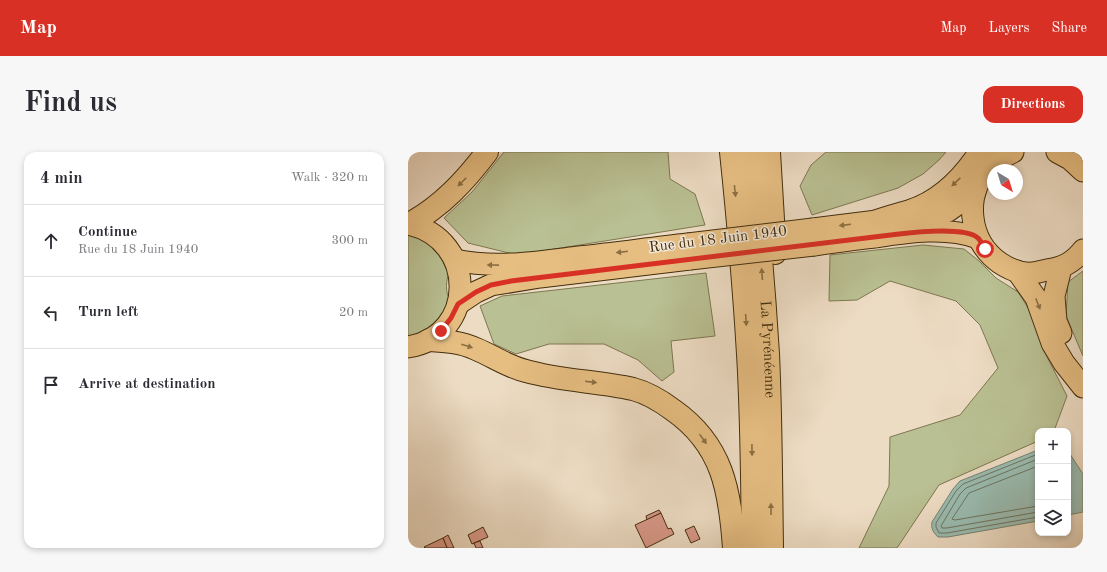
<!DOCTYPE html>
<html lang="en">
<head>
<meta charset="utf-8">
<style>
	:root { --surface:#fff; --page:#f7f7f7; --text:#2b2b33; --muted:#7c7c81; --line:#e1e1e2; --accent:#d93025 }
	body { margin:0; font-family:"Old Standard TT",serif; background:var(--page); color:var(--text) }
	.controls { position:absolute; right:12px; bottom:12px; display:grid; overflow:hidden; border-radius:8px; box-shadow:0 2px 6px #0003 }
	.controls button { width:36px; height:36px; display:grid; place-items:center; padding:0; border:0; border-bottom:1px solid var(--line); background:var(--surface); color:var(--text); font:20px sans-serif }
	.compass { position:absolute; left:579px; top:12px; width:36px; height:36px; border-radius:50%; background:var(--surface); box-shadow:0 2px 6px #0003; rotate:142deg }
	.stop { position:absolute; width:12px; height:12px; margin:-9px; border:3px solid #d93025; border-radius:50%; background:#fff }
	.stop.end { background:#d93025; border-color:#fff; box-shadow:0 1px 4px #0008 }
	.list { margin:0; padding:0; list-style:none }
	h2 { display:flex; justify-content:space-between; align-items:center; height:52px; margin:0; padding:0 16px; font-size:17px }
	h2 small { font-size:13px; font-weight:400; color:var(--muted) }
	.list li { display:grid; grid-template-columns:26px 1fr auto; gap:12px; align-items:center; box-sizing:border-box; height:72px; padding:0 16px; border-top:1px solid var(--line) }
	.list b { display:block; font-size:15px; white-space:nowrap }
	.list p { margin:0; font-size:13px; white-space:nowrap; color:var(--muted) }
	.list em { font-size:13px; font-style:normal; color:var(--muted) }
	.icon { flex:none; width:22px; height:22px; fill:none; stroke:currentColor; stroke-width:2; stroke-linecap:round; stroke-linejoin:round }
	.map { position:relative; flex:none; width:675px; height:396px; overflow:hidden; border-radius:12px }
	header { display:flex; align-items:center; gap:24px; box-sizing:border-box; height:56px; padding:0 20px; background:var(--accent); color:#fff }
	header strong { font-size:19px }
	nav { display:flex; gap:22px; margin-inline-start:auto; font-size:14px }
	.intro { display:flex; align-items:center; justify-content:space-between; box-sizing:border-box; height:96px; padding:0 24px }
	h1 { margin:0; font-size:28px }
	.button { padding:10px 18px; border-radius:12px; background:var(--accent); color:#fff; font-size:14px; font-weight:700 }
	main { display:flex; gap:24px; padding:0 24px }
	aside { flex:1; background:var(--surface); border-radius:12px; box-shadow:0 2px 6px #0003 }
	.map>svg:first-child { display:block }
</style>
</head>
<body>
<header>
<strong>Map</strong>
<nav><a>Map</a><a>Layers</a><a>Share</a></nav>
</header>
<div class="intro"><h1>Find us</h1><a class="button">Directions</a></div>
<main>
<aside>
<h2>4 min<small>Walk · 320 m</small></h2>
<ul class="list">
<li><svg class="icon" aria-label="ahead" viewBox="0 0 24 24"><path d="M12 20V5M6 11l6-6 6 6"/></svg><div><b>Continue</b><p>Rue du 18 Juin 1940</p></div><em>300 m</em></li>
<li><svg class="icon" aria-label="left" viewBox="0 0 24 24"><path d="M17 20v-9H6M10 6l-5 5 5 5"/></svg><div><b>Turn left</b></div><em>20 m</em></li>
<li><svg class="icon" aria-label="arrive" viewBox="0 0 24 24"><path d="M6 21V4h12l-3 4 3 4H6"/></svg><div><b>Arrive at destination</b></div></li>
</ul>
</aside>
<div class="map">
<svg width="675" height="396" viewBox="0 0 675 396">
	<rect width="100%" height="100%" fill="#eddcc4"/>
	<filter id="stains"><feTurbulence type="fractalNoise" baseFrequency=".005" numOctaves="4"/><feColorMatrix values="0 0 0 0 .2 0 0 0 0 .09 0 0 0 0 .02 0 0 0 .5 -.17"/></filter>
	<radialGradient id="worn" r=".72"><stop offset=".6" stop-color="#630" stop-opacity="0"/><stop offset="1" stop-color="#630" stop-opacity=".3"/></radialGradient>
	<!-- green -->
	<g fill="#b9c093" stroke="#7e7750">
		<path d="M96,0H260L262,27L287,42L297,73L109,103L60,91L36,66L64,40Z"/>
		<path d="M418,0H538L531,8L515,22L490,36L404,63L392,34L403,13Z"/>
		<path d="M0,82C27,91 29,97 41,121C38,128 37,141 42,148C31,174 26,176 0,187Z"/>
		<path d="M515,93L556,97L571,109L588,126L610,140L624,162L635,197L659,244L646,279H630V289L531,333L489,396H451L481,334L482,285L552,263L590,216L572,173L548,149L482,129L449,148L421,149L422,103Z"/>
		<path d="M675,119V204L658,164L660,130Z"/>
		<path d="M298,121L307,184L263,189L266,220L254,229L230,208L196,192H141L108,202L86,192L72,154L94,144Z"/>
	</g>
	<!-- water -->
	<g fill="#9abcb1" stroke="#77836f">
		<path d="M630,298V369L540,385H530C525,380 523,377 524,370L545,337L552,329Z"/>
		<path d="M660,299L675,322V360L660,363Z"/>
	</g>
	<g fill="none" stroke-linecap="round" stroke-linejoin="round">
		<!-- shore -->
		<g stroke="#6e755f" stroke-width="1">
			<path d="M630,302L555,332L548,339L528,371V375L531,381H539L630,365"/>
			<path d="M630,307L558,336L552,342L533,374L534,376H539L630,360"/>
			<path d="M630,314L561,341L544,367L547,368L630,354"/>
		</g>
	</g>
	<!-- building -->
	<g fill="#d89888" stroke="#432e0d">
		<path d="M251,358L253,361L239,368L238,364Z"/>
		<path d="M253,361L260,377L263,376L266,382L238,396L227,373Z"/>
		<path d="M286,374L292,387L283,391L277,378Z"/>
		<path d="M75,375L80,385L64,392L60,383Z"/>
		<path d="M40,383L46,396H39L35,386Z"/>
		<path d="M35,386L39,396H17L16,395Z"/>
		<path d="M72,389L75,396H68L66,391Z"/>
	</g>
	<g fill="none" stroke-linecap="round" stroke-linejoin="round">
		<defs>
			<g id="primary">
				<path d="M605,0C597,4 589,8 582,15C555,42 560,89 592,111C601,117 613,122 624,121C629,121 634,119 639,118C654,116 665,111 675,98"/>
				<path d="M649,0L662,7L675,19"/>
				<path d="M0,72C70,87 69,184 0,195"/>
				<path d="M405,77L469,69L492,70L509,68L540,59L567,40"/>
				<path d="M406,93C427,90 447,87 467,85C500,80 538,74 570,86"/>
				<path d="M47,108C88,117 130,110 171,105C208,101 244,96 280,92"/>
				<path d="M609,119L628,146L644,191L656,211L675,235"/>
				<path d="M50,152L68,140L83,133L132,125L282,107"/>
				<path d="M653,181L648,169L646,144L653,116"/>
			</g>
			<g id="highway">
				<path d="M323,0C330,67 336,135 340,202C344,267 344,331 345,396"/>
				<path id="s1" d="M342,0C350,67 356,135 360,202C363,267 363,331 364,396"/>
				<path d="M361,0L367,101"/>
				<path d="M593,6L594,0"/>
				<path d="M469,69C480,65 491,62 502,59C533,49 555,26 572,0"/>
				<path d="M1,72C33,55 57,29 79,0"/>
				<path d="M21,188C37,189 53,190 68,197C85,204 100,215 118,219C153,229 190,229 225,237C240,241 253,249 265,258C315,293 322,339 326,396"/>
			</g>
		</defs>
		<!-- primary casing -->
		<use href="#primary" stroke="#432e0d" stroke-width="23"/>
		<!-- highway casing -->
		<use href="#highway" stroke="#432e0d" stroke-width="24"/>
		<!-- primary -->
		<use href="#primary" stroke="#e6be82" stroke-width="21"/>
		<!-- highway -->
		<use href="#highway" stroke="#e6be82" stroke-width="22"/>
		<defs>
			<g id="primary-bridge">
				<path d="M280,92L405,77"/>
				<path d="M282,107L406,93"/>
			</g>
		</defs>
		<!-- primary-bridge casing -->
		<use href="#primary-bridge" stroke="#432e0d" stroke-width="23" stroke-linecap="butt"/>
		<!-- primary-bridge -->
		<use href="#primary-bridge" stroke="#e6be82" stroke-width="21"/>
	</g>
	<!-- one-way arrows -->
	<defs><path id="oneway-solid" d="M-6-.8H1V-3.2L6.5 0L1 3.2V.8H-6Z"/></defs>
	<g fill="#8c6f42">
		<use href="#oneway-solid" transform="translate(54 30) rotate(135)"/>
		<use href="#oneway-solid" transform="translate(548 30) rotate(137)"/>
		<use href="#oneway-solid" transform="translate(327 39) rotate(84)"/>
		<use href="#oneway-solid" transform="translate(437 73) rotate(173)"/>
		<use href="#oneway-solid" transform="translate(214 100) rotate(173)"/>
		<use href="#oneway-solid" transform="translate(85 113) rotate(-179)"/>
		<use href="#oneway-solid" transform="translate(354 122) rotate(-94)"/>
		<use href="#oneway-solid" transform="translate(630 152) rotate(69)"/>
		<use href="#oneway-solid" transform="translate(338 168) rotate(86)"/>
		<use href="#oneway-solid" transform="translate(59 194) rotate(18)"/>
		<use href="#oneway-solid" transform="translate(183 230) rotate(7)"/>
		<use href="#oneway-solid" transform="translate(295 287) rotate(54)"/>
		<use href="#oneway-solid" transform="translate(344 298) rotate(89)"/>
		<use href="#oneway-solid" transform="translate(363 357) rotate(-91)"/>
	</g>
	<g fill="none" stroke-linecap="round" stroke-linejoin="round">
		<!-- route -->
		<path stroke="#d93025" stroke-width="5" d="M33,179L43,166L50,152L68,140L83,133L103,129L491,82C508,80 558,75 570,86C573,89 575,94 577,97"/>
	</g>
	<g text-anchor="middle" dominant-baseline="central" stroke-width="3" stroke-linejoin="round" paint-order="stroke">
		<!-- street labels -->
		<g font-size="15" fill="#432e0d" stroke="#f3e8d9">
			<text transform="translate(310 88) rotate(-7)">Rue du 18 Juin 1940</text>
			<text stroke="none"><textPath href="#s1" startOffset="198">La Pyrénéenne</textPath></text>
		</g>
	</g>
	<rect width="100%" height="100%" filter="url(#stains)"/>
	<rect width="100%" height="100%" fill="url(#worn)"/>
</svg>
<div class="controls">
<button>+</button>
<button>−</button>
<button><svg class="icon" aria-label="layers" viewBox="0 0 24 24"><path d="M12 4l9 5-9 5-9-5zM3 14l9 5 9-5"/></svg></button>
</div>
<svg class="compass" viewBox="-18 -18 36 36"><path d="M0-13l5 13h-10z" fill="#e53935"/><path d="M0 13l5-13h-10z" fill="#7c7c81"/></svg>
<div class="stop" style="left:577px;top:97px"></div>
<div class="stop end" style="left:33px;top:179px"></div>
</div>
</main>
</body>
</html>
